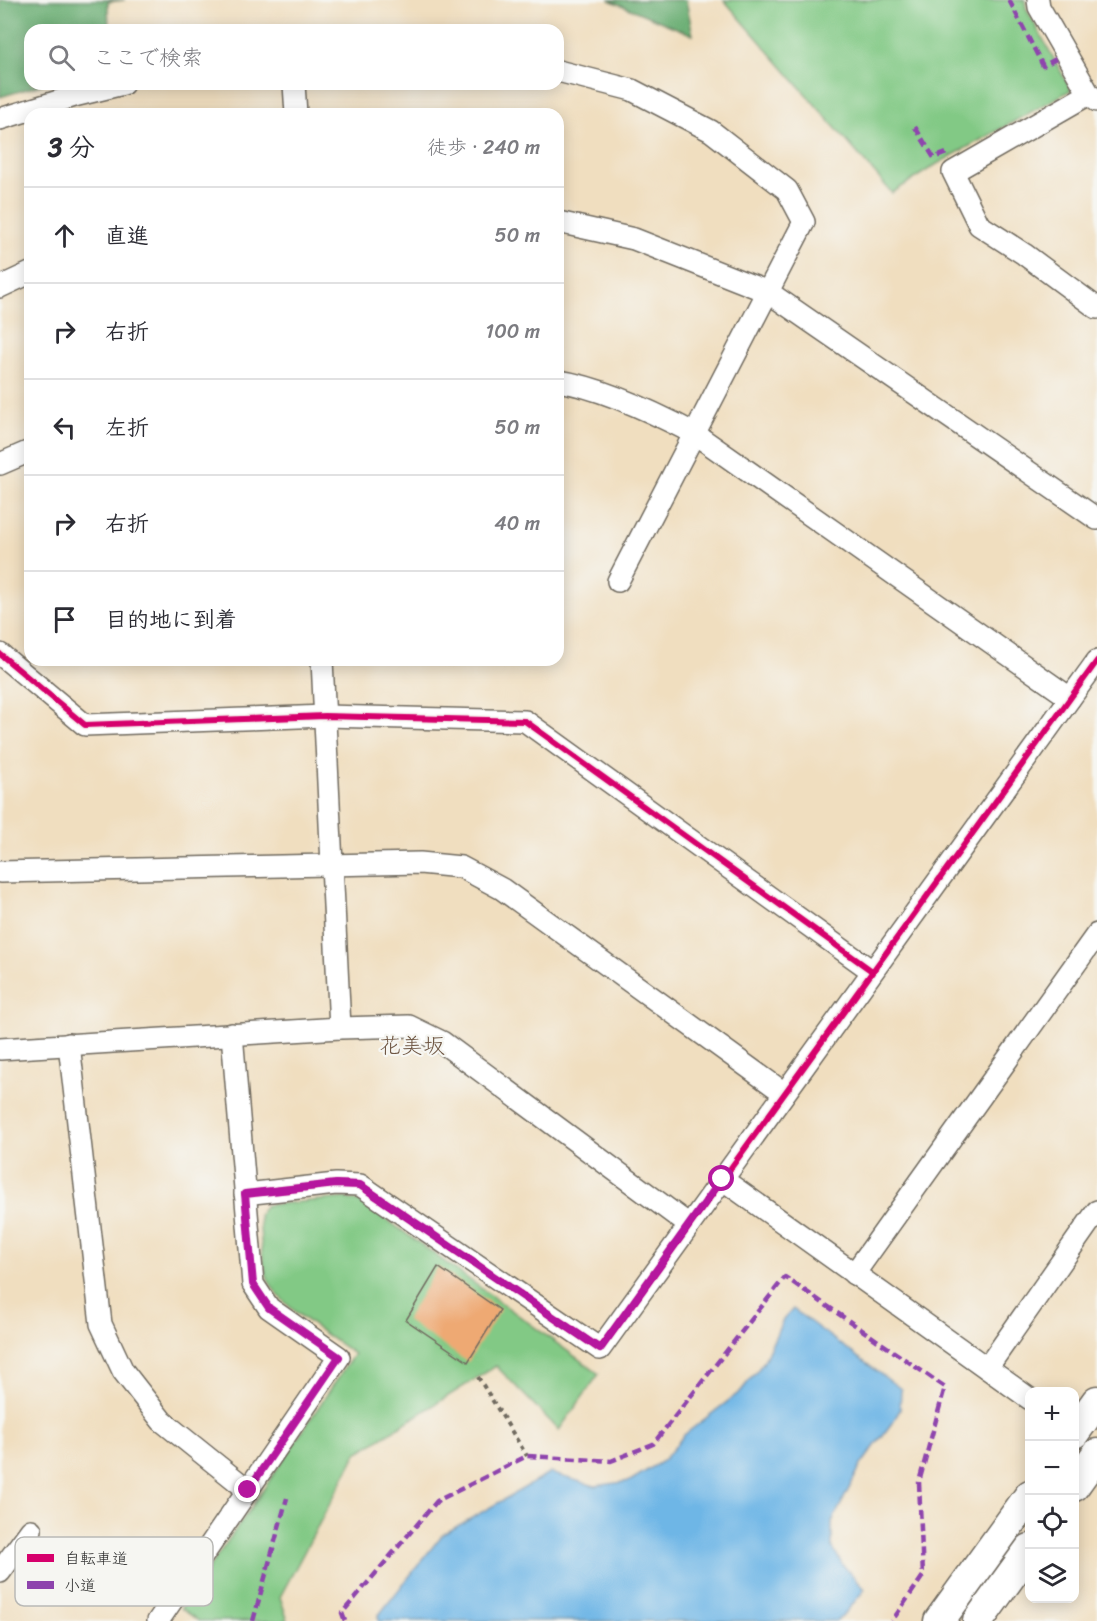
<!DOCTYPE html>
<html lang="ja">
<head>
<meta charset="utf-8">
<style>
	:root { --surface:#fff; --page:#f2f2f3; --text:#2b2b33; --muted:#7c7c81; --line:#e1e1e2 }
	body { margin:0; font-family:Sriracha,"Klee One",sans-serif; background:var(--page); color:var(--text) }
	.controls { position:absolute; right:18px; bottom:18px; display:grid; overflow:hidden; border-radius:12px; box-shadow:0 3px 15px #0003 }
	.controls button { width:54px; height:54px; display:grid; place-items:center; padding:0; border:0; border-bottom:2px solid var(--line); background:var(--surface); color:var(--text); font:30px sans-serif }
	.stop { position:absolute; width:18px; height:18px; margin:-14px; border:4px solid #b5179e; border-radius:50%; background:#fff }
	.stop.end { background:#b5179e; border-color:#fff; box-shadow:0 2px 6px #0008 }
	.list { margin:0; padding:0; list-style:none }
	h2 { display:flex; justify-content:space-between; align-items:center; height:78px; margin:0; padding:0 24px; font-size:26px }
	h2 small { font-size:20px; font-weight:400; color:var(--muted) }
	.list li { display:grid; grid-template-columns:39px 1fr auto; gap:18px; align-items:center; box-sizing:border-box; height:96px; padding:0 24px; border-top:2px solid var(--line) }
	.list b { display:block; font-size:22px; white-space:nowrap }
	.list em { font-size:20px; font-style:normal; color:var(--muted) }
	.icon { flex:none; width:33px; height:33px; fill:none; stroke:currentColor; stroke-width:2; stroke-linecap:round; stroke-linejoin:round }
	.map { position:relative; flex:none; width:1097px; height:1621px; overflow:hidden }
	.search { position:absolute; background:var(--surface); box-shadow:0 3px 15px #0003; left:24px; top:24px; width:540px; height:66px; display:flex; align-items:center; gap:15px; box-sizing:border-box; padding:0 21px; border-radius:18px; color:var(--muted); font-size:22px }
	.panel { position:absolute; background:var(--surface); box-shadow:0 3px 15px #0003; left:24px; top:108px; width:540px; height:558px; border-radius:18px }
	.map>svg:first-child { display:block }
</style>
</head>
<body>
<div class="map">
<svg width="1097" height="1621" viewBox="0 0 1097 1621">
	<rect width="100%" height="100%" fill="#f6f6f2"/>
	<filter id="ink" filterUnits="userSpaceOnUse"><feTurbulence type="fractalNoise" baseFrequency=".0167" numOctaves="2"/><feDisplacementMap in="SourceGraphic" scale="12" xChannelSelector="R" yChannelSelector="G"/><feConvolveMatrix kernelMatrix="1 2 1 2 8 2 1 2 1" color-interpolation-filters="sRGB"/></filter>
	<filter id="wash" filterUnits="userSpaceOnUse"><feTurbulence type="fractalNoise" baseFrequency=".008" numOctaves="4" result="noise"/><feDisplacementMap in="SourceGraphic" scale="24" xChannelSelector="R" yChannelSelector="G"/><feGaussianBlur stdDeviation="1.35" result="paint"/><feColorMatrix in="noise" values="0 0 0 0 0 0 0 0 0 0 0 0 0 0 0 0 0 1.4 0 .05"/><feComposite in="paint" operator="in"/></filter>
	<g filter="url(#wash)">
		<rect width="100%" height="100%" fill="#f0debf"/>
		<!-- green -->
		<g fill="#82c985" stroke="#567a58" stroke-width="1.5">
			<path d="M724,0H1025L1026,8L1071,90L937,164L892,193Z"/>
			<path d="M345,1198L364,1203L599,1374L559,1430L496,1366L357,1453L280,1597L288,1621H199L181,1608L255,1502L354,1354C331,1337 283,1309 270,1283C261,1266 261,1235 259,1215L266,1205Z"/>
		</g>
		<!-- forest -->
		<g fill="#69ad72" stroke="#4a6c4e" stroke-width="1.5">
			<path d="M0,0H125L108,2L109,30H30V84H44L0,97Z"/>
			<path d="M609,0H686L693,35Z"/>
		</g>
		<!-- water -->
		<path fill="#6eb6e6" stroke="#4c7088" stroke-width="1.5" d="M793,1309L901,1389L900,1410L894,1420L861,1465L832,1522V1546L842,1564L865,1589L842,1617L835,1621H379L378,1616L442,1535L550,1473L595,1486L630,1481L664,1460L684,1435L741,1391L763,1363L783,1320Z"/>
		<g id="blocks">
			<!-- building -->
			<path fill="#eea973" d="M438,1267L500,1310L468,1362L406,1320Z"/>
		</g>
	</g>
	<g filter="url(#ink)">
		<use href="#blocks" fill-opacity="0" stroke="#706a5f" stroke-width="1.5"/>
		<g fill="none" stroke-linecap="round" stroke-linejoin="round">
			<defs>
				<g id="street">
					<path d="M1038,0L1039,7L1089,94L1097,101"/>
					<path d="M558,71L632,90L711,131L787,190L804,222L618,581"/>
					<path d="M294,84L296,114"/>
					<path d="M1089,94L953,172L979,225L1024,254L1097,308"/>
					<path d="M0,119L78,95L123,84"/>
					<path d="M558,222L634,239L768,292L1097,519"/>
					<path d="M0,287L30,273"/>
					<path d="M558,381C600,387 657,414 695,434L1070,698"/>
					<path d="M0,464L30,451"/>
					<path d="M0,654L85,725L325,716L525,721L872,971"/>
					<path d="M322,660L340,1028"/>
					<path d="M0,872L420,863L461,867L502,889L784,1093"/>
					<path d="M69,1044L101,1324L123,1371L162,1421L248,1490"/>
					<path d="M0,1049L340,1028L409,1026L442,1042L689,1225"/>
					<path d="M722,1179L1030,1399"/>
					<path d="M245,1194L336,1184L360,1185L600,1349L1097,661"/>
					<path d="M854,1274L1097,934"/>
					<path d="M987,1368L1097,1211"/>
					<path d="M0,1572L31,1530"/>
					<path d="M158,1621L339,1357L269,1308L253,1284L232,1034"/>
				</g>
				<g id="secondary">
					<path d="M1074,1433L1097,1401"/>
					<path d="M1074,1486L1097,1454"/>
					<path d="M939,1621L1030,1495"/>
					<path d="M978,1621L1030,1549"/>
				</g>
			</defs>
			<!-- street casing -->
			<use href="#street" stroke="#706a5f" stroke-width="24"/>
			<!-- secondary casing -->
			<use href="#secondary" stroke="#706a5f" stroke-width="33"/>
			<!-- path -->
			<path stroke="#706a5f" stroke-width="4" stroke-dasharray="4.5 4.5" stroke-linecap="butt" d="M478,1377L527,1456"/>
			<!-- street -->
			<use href="#street" stroke="#fff" stroke-width="21"/>
			<!-- secondary -->
			<use href="#secondary" stroke="#fff" stroke-width="30"/>
			<!-- quiet -->
			<g stroke="#8e44ad" stroke-width="4.5" stroke-dasharray="9 4.5" stroke-linecap="butt">
				<path d="M1009,0L1043,66L1056,59"/>
				<path d="M915,127L934,158L949,152"/>
				<path d="M253,1621L287,1498"/>
				<path d="M345,1621L342,1613L437,1501L527,1456L611,1461L653,1444L785,1277L945,1387L919,1482L923,1576L892,1621"/>
			</g>
			<defs>
				<g id="cycleway">
					<path d="M0,654L85,725L325,716L525,721L872,971"/>
					<path d="M245,1194L336,1184L360,1185L600,1349L1097,661"/>
				</g>
			</defs>
			<!-- cycleway casing -->
			<use href="#cycleway" stroke="#f6f6f2" stroke-width="10"/>
			<!-- cycleway -->
			<use href="#cycleway" stroke="#d6006c" stroke-width="6"/>
		</g>
	</g>
	<g fill="none" stroke-linecap="round" stroke-linejoin="round" filter="url(#ink)">
		<!-- route -->
		<path stroke="#b5179e" stroke-width="8" d="M248,1490L339,1357L269,1308L253,1284L245,1194L336,1184L360,1185L600,1349L722,1179"/>
	</g>
	<g text-anchor="middle" dominant-baseline="central" stroke-width="4.5" stroke-linejoin="round" paint-order="stroke">
		<!-- quarter labels -->
		<g font-size="22" fill="#6f5744" stroke="#f6f6f2">
			<text x="412" y="1045">花美坂</text>
		</g>
	</g>
	<!-- legend -->
	<rect x="15" y="1537" width="198" height="69" rx="9" fill="#f6f6f2" stroke="#b9b9b6" stroke-width="1.5"/>
	<rect x="27" y="1554" width="27" height="8" fill="#d6006c"/>
	<rect x="27" y="1581" width="27" height="8" fill="#8e44ad"/>
	<g font-size="16" fill="#2b2b2b">
		<text x="64" y="1564">自転車道</text>
		<text x="64" y="1591">小道</text>
	</g>
</svg>
<div class="controls">
<button>+</button>
<button>−</button>
<button><svg class="icon" aria-label="locate" viewBox="0 0 24 24"><circle cx="12" cy="12" r="6"/><path d="M12 2v4M12 18v4M2 12h4M18 12h4"/></svg></button>
<button><svg class="icon" aria-label="layers" viewBox="0 0 24 24"><path d="M12 4l9 5-9 5-9-5zM3 14l9 5 9-5"/></svg></button>
</div>
<div class="stop" style="left:722px;top:1179px"></div>
<div class="stop end" style="left:248px;top:1490px"></div>
<div class="search"><svg class="icon" aria-label="search" viewBox="0 0 24 24"><circle cx="10" cy="10" r="6"/><path d="M15 15l6 6"/></svg>ここで検索</div>
<section class="panel">
<h2>3 分<small>徒歩 · 240 m</small></h2>
<ul class="list">
<li><svg class="icon" aria-label="ahead" viewBox="0 0 24 24"><path d="M12 20V5M6 11l6-6 6 6"/></svg><div><b>直進</b></div><em>50 m</em></li>
<li><svg class="icon" aria-label="right" viewBox="0 0 24 24"><path d="M7 20v-9h11M14 6l5 5-5 5"/></svg><div><b>右折</b></div><em>100 m</em></li>
<li><svg class="icon" aria-label="left" viewBox="0 0 24 24"><path d="M17 20v-9H6M10 6l-5 5 5 5"/></svg><div><b>左折</b></div><em>50 m</em></li>
<li><svg class="icon" aria-label="right" viewBox="0 0 24 24"><path d="M7 20v-9h11M14 6l5 5-5 5"/></svg><div><b>右折</b></div><em>40 m</em></li>
<li><svg class="icon" aria-label="arrive" viewBox="0 0 24 24"><path d="M6 21V4h12l-3 4 3 4H6"/></svg><div><b>目的地に到着</b></div></li>
</ul>
</section>
</div>
</body>
</html>
